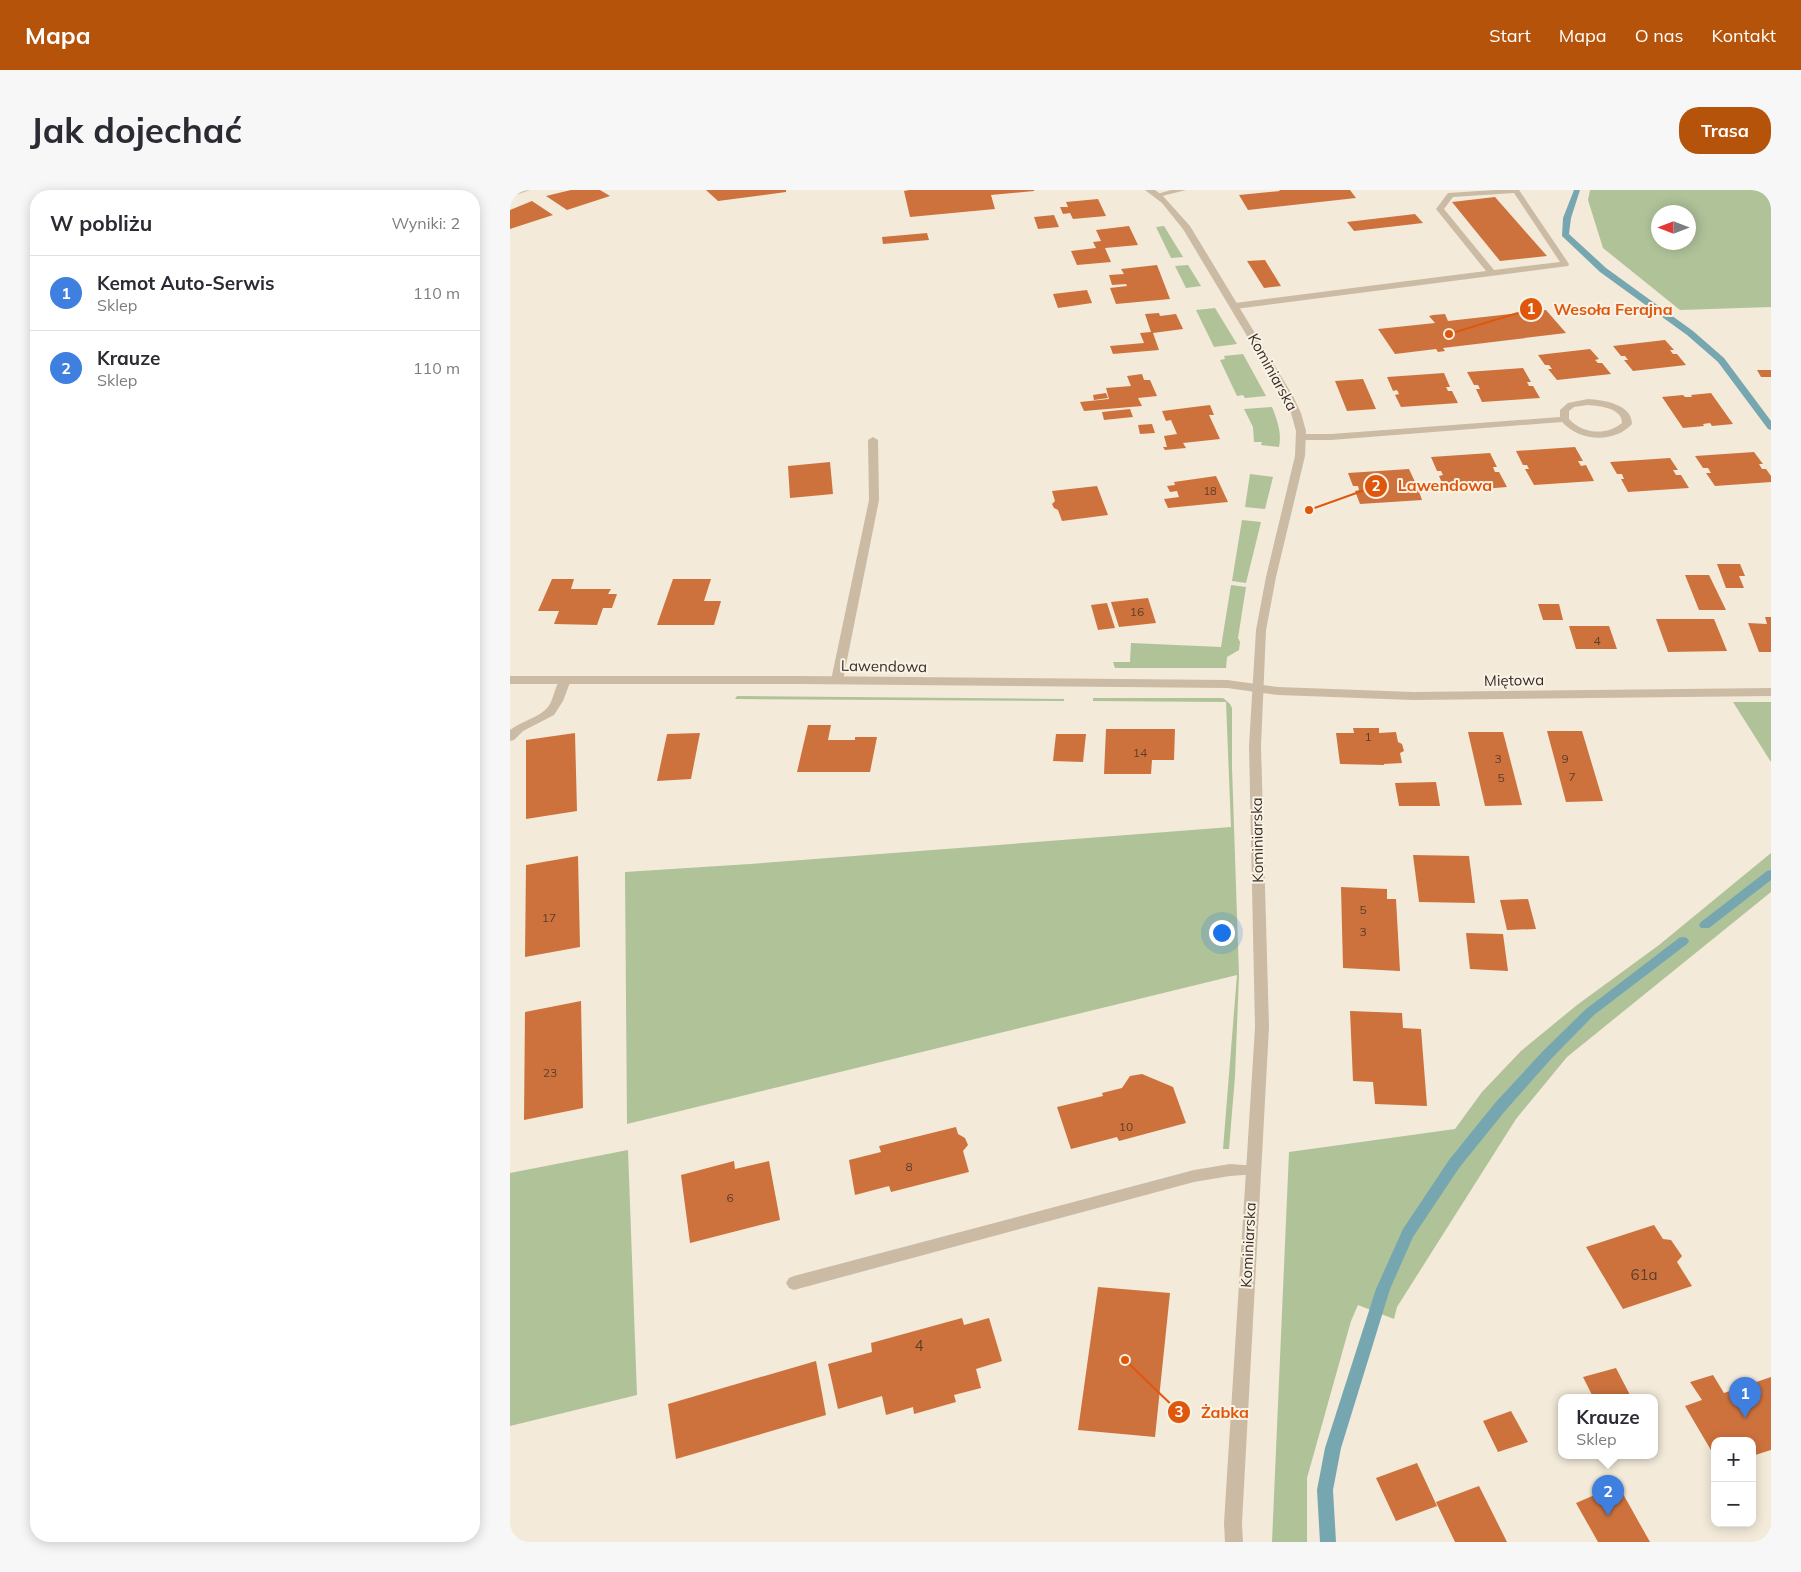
<!DOCTYPE html>
<html lang="pl">
<head>
<meta charset="utf-8">
<style>
	:root { --surface:#fff; --page:#f7f7f7; --text:#2b2b33; --muted:#7c7c81; --line:#e1e1e2; --accent:#b45309 }
	body { margin:0; font-family:Mulish,sans-serif; background:var(--page); color:var(--text) }
	.controls { position:absolute; right:15px; bottom:15px; display:grid; overflow:hidden; border-radius:10px; box-shadow:0 2px 12px #0003 }
	.controls button { width:45px; height:45px; display:grid; place-items:center; padding:0; border:0; border-bottom:1px solid var(--line); background:var(--surface); color:var(--text); font:25px sans-serif }
	.compass { position:absolute; left:1141px; top:15px; width:45px; height:45px; border-radius:50%; background:var(--surface); box-shadow:0 2px 12px #0003; rotate:270deg }
	.you { position:absolute; left:711px; top:742px; width:18px; height:18px; margin:-12px; border:4px solid #fff; border-radius:50%; background:#1a73e8; box-shadow:0 0 0 8px #1a73e833 }
	.badge { display:grid; place-items:center; width:32px; height:32px; border-radius:50%; background:var(--accent); color:#fff; font-size:16px; font-weight:700 }
	.pin { position:absolute; translate:-50% -41px; filter:drop-shadow(0 1px 2px #0008) }
	.pin::after { content:''; position:absolute; top:26px; width:18px; height:15px; background:inherit; clip-path:polygon(0 0,100% 0,50% 100%) }
	.popup { position:absolute; left:1048px; top:1204px; width:100px; height:65px; box-sizing:border-box; display:grid; place-content:center; border-radius:10px; background:var(--surface); filter:drop-shadow(0 1px 4px #0005); font-size:16px; white-space:nowrap; color:var(--muted) }
	.popup b { font-size:19px; color:var(--text) }
	.popup::after { content:''; position:absolute; left:50%; top:100%; margin-left:-10px; border:10px solid transparent; border-top-color:var(--surface) }
	.list { margin:0; padding:0; list-style:none }
	h2 { display:flex; justify-content:space-between; align-items:center; height:65px; margin:0; padding:0 20px; font-size:21px }
	h2 small { font-size:16px; font-weight:400; color:var(--muted) }
	.list li { display:grid; grid-template-columns:32px 1fr auto; gap:15px; align-items:center; box-sizing:border-box; height:75px; padding:0 20px; border-top:1px solid var(--line) }
	.list b { display:block; font-size:19px; white-space:nowrap }
	.list p { margin:0; font-size:16px; white-space:nowrap; color:var(--muted) }
	.list em { font-size:16px; font-style:normal; color:var(--muted) }
	.map { position:relative; flex:none; width:1261px; height:1352px; overflow:hidden; border-radius:20px }
	header { display:flex; align-items:center; gap:30px; box-sizing:border-box; height:70px; padding:0 25px; background:var(--accent); color:#fff }
	header strong { font-size:24px }
	nav { display:flex; gap:28px; margin-inline-start:auto; font-size:18px }
	.intro { display:flex; align-items:center; justify-content:space-between; box-sizing:border-box; height:120px; padding:0 30px }
	h1 { margin:0; font-size:35px }
	.button { padding:12px 22px; border-radius:20px; background:var(--accent); color:#fff; font-size:18px; font-weight:700 }
	main { display:flex; gap:30px; padding:0 30px }
	aside { flex:1; background:var(--surface); border-radius:20px; box-shadow:0 2px 12px #0003 }
	.map>svg:first-child { display:block }
</style>
</head>
<body>
<header>
<strong>Mapa</strong>
<nav><a>Start</a><a>Mapa</a><a>O nas</a><a>Kontakt</a></nav>
</header>
<div class="intro"><h1>Jak dojechać</h1><a class="button">Trasa</a></div>
<main>
<aside>
<h2>W pobliżu<small>Wyniki: 2</small></h2>
<ul class="list">
<li><span class="badge" style="background:#3f7fe0">1</span><div><b>Kemot Auto-Serwis</b><p>Sklep</p></div><em>110 m</em></li>
<li><span class="badge" style="background:#3f7fe0">2</span><div><b>Krauze</b><p>Sklep</p></div><em>110 m</em></li>
</ul>
</aside>
<div class="map">
<svg width="1261" height="1352" viewBox="0 0 1261 1352">
	<rect width="100%" height="100%" fill="#f3ead9"/>
	<!-- green -->
	<g fill="#afc298" fill-rule="evenodd">
		<path d="M1080,0H1261V117L1170,120L1093,58L1078,10ZM1148,22H1178V52H1148Z"/>
		<path d="M654,36L673,67L661,68L646,37Z"/>
		<path d="M678,75L691,96L676,98L665,76Z"/>
		<path d="M705,118L727,154L704,157L686,120Z"/>
		<path d="M733,164L756,206L735,208L733,205L727,206L710,170L715,169L714,166Z"/>
		<path d="M762,217C767,230 772,242 769,257L751,255L752,252H744L743,237L734,219Z"/>
		<path d="M740,284L763,287L755,319L735,317Z"/>
		<path d="M732,330L751,332L736,393L722,391Z"/>
		<path d="M721,395L736,397L728,448L730,452L729,460L717,467L716,478H605L603,472H620L621,453L711,457Z"/>
		<path d="M227,506L554,509V511L225,509Z"/>
		<path d="M583,508H713L720,514L722,518V578L729,785L725,886L719,959H713L727,785L117,934L115,682L240,674L721,637L716,512L583,511Z"/>
		<path d="M1223,512H1261V572Z"/>
		<path d="M1261,663V702L1057,867L1006,929L887,1117L884,1129L848,1115L841,1131L797,1288V1352H762L779,962L945,939L972,902L1011,861L1067,815L1149,755Z"/>
		<path d="M118,960L127,1205L0,1236V983Z"/>
	</g>
	<g fill="none" stroke-linecap="round" stroke-linejoin="round">
		<!-- stream -->
		<g fill="#76a7b1" fill-rule="evenodd">
			<path d="M1064,0H1070L1061,28L1059,44L1096,78L1183,141L1214,168L1261,231V240L1258,239L1208,172L1177,145L1090,82L1052,46L1053,28Z"/>
			<path d="M1261,680V690L1199,738H1191L1189,735L1191,732L1257,681Z"/>
			<path d="M1173,747L1177,748L1179,751L1177,754L1084,825L1041,869L995,921L949,978L903,1047L880,1099L831,1258L823,1300L826,1352H810L807,1300L815,1258L866,1099L893,1039L939,970L985,913L1033,861L1076,819L1169,748Z"/>
		</g>
	</g>
	<!-- building -->
	<g fill="#cd723d">
		<path d="M61,0H90L100,6L57,20L36,6Z"/>
		<path d="M196,0H276V2L208,11Z"/>
		<path d="M399,0H524V1L481,5L485,19L400,27L394,1Z"/>
		<path d="M769,0H840L846,8L738,20L729,5L770,1Z"/>
		<path d="M985,7L1037,66L990,71L942,12Z"/>
		<path d="M588,9L596,26L563,29L560,23L553,24L550,17H558L556,12Z"/>
		<path d="M22,11L43,25L0,39V20Z"/>
		<path d="M905,24L913,33L844,41L837,32Z"/>
		<path d="M544,25L549,37L528,39L524,27Z"/>
		<path d="M619,36L628,55L595,58L601,72L567,75L561,61L586,58L583,52L591,51L586,40Z"/>
		<path d="M417,43L419,50L373,54L372,47Z"/>
		<path d="M755,70L771,96L754,98L737,71Z"/>
		<path d="M647,75L660,109L606,114L600,98L617,96L616,94L602,95L599,85L614,84L611,79Z"/>
		<path d="M577,100L582,113L548,118L543,104Z"/>
		<path d="M1036,120L1056,143L933,158L935,161L928,162L926,159L885,164L868,139L925,133L919,126L923,125L935,124L938,131Z"/>
		<path d="M649,123L650,126L666,124L673,139L643,143L649,160L603,164L600,156L634,153L630,143L641,142L635,124Z"/>
		<path d="M1155,150L1164,160H1160L1163,164H1167L1176,175L1123,181L1114,170H1118L1115,166H1111L1103,156Z"/>
		<path d="M1080,159L1089,169L1085,170L1088,173H1092L1101,184L1047,190L1038,179H1042L1039,175H1035L1028,165Z"/>
		<path d="M1013,178L1021,192H1017L1019,196H1023L1030,208L972,212L966,199H970L968,195H964L957,182Z"/>
		<path d="M1247,180H1261V187H1251Z"/>
		<path d="M934,183L940,197H936L938,201H942L948,213L891,217L885,205L889,204L887,200L883,201L877,187Z"/>
		<path d="M632,184L634,190H640L647,206L628,208L632,216L574,221L570,212L599,209L596,198L621,196L617,186Z"/>
		<path d="M853,189L866,219L837,221L825,191Z"/>
		<path d="M596,203L598,208L584,210L583,205Z"/>
		<path d="M1201,203L1223,234L1202,236L1200,233L1193,234L1194,236L1173,238L1152,207L1173,205L1175,207H1182L1181,205Z"/>
		<path d="M700,215L704,225H699L710,249L673,253L676,258L655,260L653,257H657L654,246L667,244L661,230L656,231L652,221Z"/>
		<path d="M620,219L623,227L594,230L592,222Z"/>
		<path d="M642,234L645,243L630,244L628,235Z"/>
		<path d="M1065,257L1073,271H1068L1071,276L1076,275L1084,291L1024,295L1015,279H1019L1017,275H1013L1006,261Z"/>
		<path d="M1244,262L1253,274H1249L1252,279H1256L1261,286V292L1205,296L1196,283H1201L1198,278H1193L1185,266Z"/>
		<path d="M980,263L987,277H983L985,282H989L997,297L936,302L929,286L933,285L931,281H927L921,267Z"/>
		<path d="M1160,268L1168,280H1163L1166,285H1171L1179,298L1118,302L1111,289H1114L1112,284H1107L1100,272Z"/>
		<path d="M320,272L323,304L280,308L278,276Z"/>
		<path d="M899,279L905,292H900L902,296H907L912,310L850,314L845,301L849,300L848,296H843L838,283Z"/>
		<path d="M706,286L718,312L658,318L654,309L669,307L667,301L660,302L657,296L665,295L664,292Z"/>
		<path d="M587,296L598,325L552,331L548,320L544,318L542,314L545,311L542,301Z"/>
		<path d="M1207,374H1230L1235,386H1229L1234,398H1216Z"/>
		<path d="M1175,385H1199L1216,420H1189Z"/>
		<path d="M42,389H64L61,399H101L98,404H107L102,418H93L87,435L44,434L49,421H28Z"/>
		<path d="M163,389H201L194,411H211L204,435H147Z"/>
		<path d="M638,408L646,433L609,437L601,412Z"/>
		<path d="M597,413L605,438L588,440L581,415Z"/>
		<path d="M1028,414H1049L1053,430H1033Z"/>
		<path d="M1255,427H1261V462H1249L1238,433L1257,434Z"/>
		<path d="M1146,429H1204L1217,461L1158,462Z"/>
		<path d="M1059,436H1099L1107,459H1066Z"/>
		<path d="M298,535H321L318,550H345V547H367L360,582H287Z"/>
		<path d="M843,538H869V543L886,542L888,552L892,554L894,561L890,563L892,573L874,574V575L830,574L826,543H844Z"/>
		<path d="M596,539H665L664,570H642L641,584H594Z"/>
		<path d="M1037,541H1072L1093,611L1056,612Z"/>
		<path d="M958,542H993L1012,615L975,616Z"/>
		<path d="M65,543L67,621L16,629V550Z"/>
		<path d="M190,543L181,589L147,591L157,544Z"/>
		<path d="M546,544H576L573,572L543,571Z"/>
		<path d="M926,592L930,616H889L885,593Z"/>
		<path d="M903,665L959,666L965,713L909,712Z"/>
		<path d="M68,666L70,757L15,767L16,675Z"/>
		<path d="M831,697L877,699V709H886L890,781L833,778Z"/>
		<path d="M1018,709L1026,739L997,740L990,710Z"/>
		<path d="M956,743L993,744L998,781L960,779Z"/>
		<path d="M71,811L73,918L14,930L15,822Z"/>
		<path d="M840,821L892,823L893,838L911,839L917,916L865,914L863,892L843,891Z"/>
		<path d="M632,884L663,897L676,933L609,951L607,947L561,959L547,917L593,906L592,903L612,898L620,886Z"/>
		<path d="M446,937L448,944L455,948L458,955L453,961L459,982L381,1002L379,996L345,1005L339,970L371,962L369,956Z"/>
		<path d="M224,971L225,979L259,971L270,1030L180,1053L171,985Z"/>
		<path d="M1144,1035L1153,1049L1161,1050L1172,1066L1167,1072L1182,1096L1113,1119L1076,1057Z"/>
		<path d="M588,1097L660,1103L645,1247L568,1240Z"/>
		<path d="M452,1128L454,1135L479,1128L492,1171L466,1179L471,1198L444,1205L446,1212L404,1224L403,1217L376,1225L372,1206L328,1219L318,1174L362,1162L361,1153Z"/>
		<path d="M306,1171L316,1225L166,1269L158,1214Z"/>
		<path d="M1106,1178L1121,1207H1083L1073,1187Z"/>
		<path d="M1203,1185L1214,1203L1261,1187V1260L1242,1266V1251H1205V1267L1175,1216L1192,1210L1180,1192Z"/>
		<path d="M1001,1221L1018,1252L988,1262L973,1231Z"/>
		<path d="M907,1273L927,1316L886,1331L866,1288Z"/>
		<path d="M1108,1295L1140,1352H1088L1066,1313Z"/>
		<path d="M969,1296L997,1352H945L926,1312Z"/>
	</g>
	<g fill="none" stroke-linecap="round" stroke-linejoin="round">
		<!-- service -->
		<g fill="#cbbba4" fill-rule="evenodd">
			<path d="M8,0H20L0,7V3Z"/>
			<path d="M661,0H676L648,7L644,5Z"/>
			<path d="M985,0H1009L1059,74L1058,76L725,119L721,116L725,113L976,81L926,19L938,3ZM1004,3L1050,72L984,80L934,19L943,7Z"/>
			<path d="M1078,209C1093,210 1122,214 1122,234C1104,254 1069,251 1052,232L821,250H791L786,247L791,244H821L1050,227V220L1058,213ZM1078,215C1090,216 1112,218 1112,233C1096,246 1073,244 1059,229V221L1064,217Z"/>
			<path d="M363,247L368,250L369,310L333,490L327,494L321,490L359,310L358,250Z"/>
			<path d="M55,486L61,490L53,511L44,525L13,541L4,550L0,551V540C11,531 29,528 38,517C45,509 45,489 55,486Z"/>
			<path d="M720,974L747,976L749,980L747,984L720,986L684,992L284,1100L279,1098L276,1093L279,1088L284,1086L684,980Z"/>
		</g>
		<!-- minor -->
		<path fill="#cbbba4" fill-rule="evenodd" d="M0,486H290L717,490L768,497L903,502L1261,498V506L903,510L768,505L717,498L290,494H0Z"/>
		<!-- tertiary -->
		<path fill="#cbbba4" fill-rule="evenodd" d="M635,0H645L653,6L680,36L783,206L791,223L796,241L795,266L766,387L756,440L751,556L759,837L732,1333L733,1352H715L714,1333L745,837L739,556L746,440L756,387L785,266L786,241L781,223L773,206L673,39L652,13Z"/>
	</g>
	<g text-anchor="middle" dominant-baseline="central" stroke-width="4" stroke-linejoin="round" paint-order="stroke">
		<!-- far-number labels -->
		<g font-size="11" fill="#5c3e2c">
			<text x="700" y="301">18</text>
		</g>
		<!-- number labels -->
		<g font-size="12" fill="#5c3e2c">
			<text x="627" y="421">16</text>
			<text x="1087" y="450">4</text>
			<text x="858" y="546">1</text>
			<text x="630" y="562">14</text>
			<text x="988" y="568">3</text>
			<text x="1055" y="568">9</text>
			<text x="1062" y="586">7</text>
			<text x="991" y="587">5</text>
			<text x="853" y="719">5</text>
			<text x="39" y="727">17</text>
			<text x="853" y="741">3</text>
			<text x="40" y="882">23</text>
			<text x="616" y="936">10</text>
			<text x="399" y="976">8</text>
			<text x="220" y="1007">6</text>
		</g>
		<!-- street labels -->
		<g font-size="15" fill="#362d26" stroke="#faf3e5">
			<text transform="translate(763 182) rotate(61)">Kominiarska</text>
			<text transform="translate(374 476) rotate(1)">Lawendowa</text>
			<text transform="translate(1004 490) rotate(-1)">Miętowa</text>
			<text transform="translate(747 650) rotate(-91)">Kominiarska</text>
			<text transform="translate(738 1055) rotate(-87)">Kominiarska</text>
		</g>
		<!-- near-number labels -->
		<g font-size="15" fill="#5c3e2c">
			<text x="1134" y="1084">61a</text>
			<text x="409" y="1155">4</text>
		</g>
	</g>
	<!-- callouts -->
	<path fill="none" stroke="#df570d" stroke-width="2" d="M939 144L1021 119M799 320L866 296M615 1170L669 1222"/>
	<g fill="#df570d" stroke="#faf3e5" stroke-width="2">
		<circle cx="939" cy="144" r="5"/>
		<circle cx="799" cy="320" r="5"/>
		<circle cx="615" cy="1170" r="5"/>
		<circle cx="1021" cy="119" r="12"/>
		<circle cx="866" cy="296" r="12"/>
		<circle cx="669" cy="1222" r="12"/>
	</g>
	<g font-size="15" text-anchor="middle" font-weight="bold" fill="#fff">
		<text x="1021" y="124">1</text>
		<text x="866" y="301">2</text>
		<text x="669" y="1227">3</text>
	</g>
	<g font-size="16" text-anchor="middle" font-weight="bold" fill="#df570d" stroke="#faf3e5" stroke-width="4" stroke-linejoin="round" paint-order="stroke">
		<text x="1103" y="125">Wesoła Ferajna</text>
		<text x="935" y="301">Lawendowa</text>
		<text x="715" y="1228">Żabka</text>
	</g>
</svg>
<div class="controls">
<button>+</button>
<button>−</button>
</div>
<svg class="compass" viewBox="-18 -18 36 36"><path d="M0-13l5 13h-10z" fill="#e53935"/><path d="M0 13l5-13h-10z" fill="#7c7c81"/></svg>
<div class="you"></div>
<div class="pin badge" style="left:1235px;top:1228px;background:#3f7fe0">1</div>
<div class="pin badge" style="left:1098px;top:1326px;background:#3f7fe0">2</div>
<div class="popup"><b>Krauze</b>Sklep</div>
</div>
</main>
</body>
</html>
